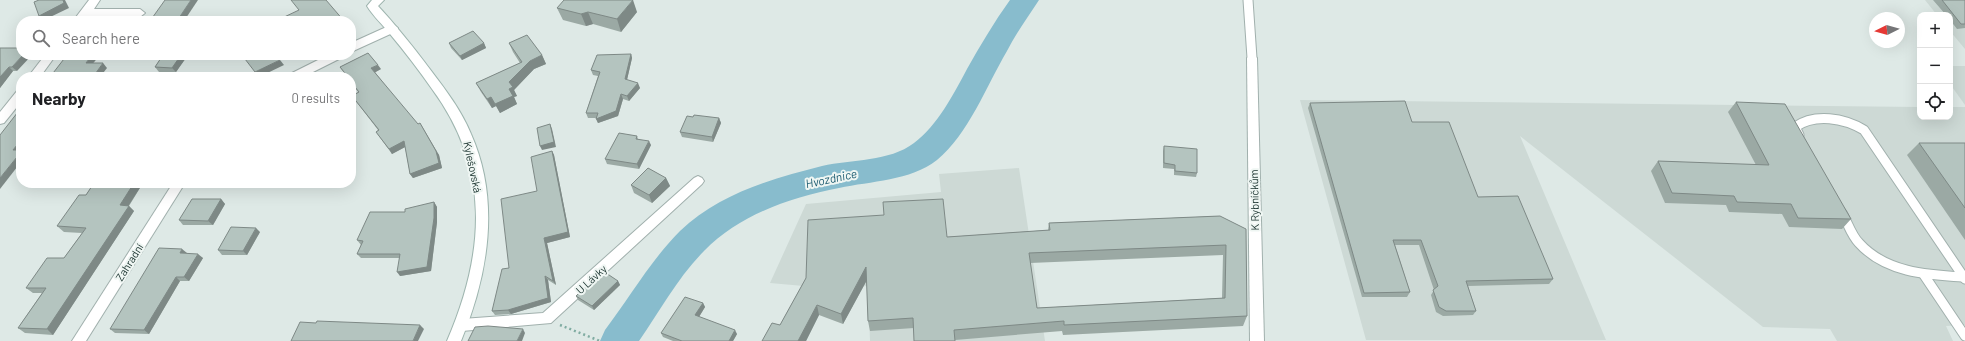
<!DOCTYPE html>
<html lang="en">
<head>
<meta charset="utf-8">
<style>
	:root { --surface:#fff; --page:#f2f2f2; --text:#202124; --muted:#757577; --line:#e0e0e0 }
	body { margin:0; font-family:Barlow,sans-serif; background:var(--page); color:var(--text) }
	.controls { position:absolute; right:12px; top:12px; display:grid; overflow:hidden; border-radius:8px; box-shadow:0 4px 16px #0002 }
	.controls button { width:36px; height:36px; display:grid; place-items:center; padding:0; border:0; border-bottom:1px solid var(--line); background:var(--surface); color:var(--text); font:20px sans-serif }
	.compass { position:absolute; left:1869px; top:12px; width:36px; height:36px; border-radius:50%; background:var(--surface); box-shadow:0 4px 16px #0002; rotate:265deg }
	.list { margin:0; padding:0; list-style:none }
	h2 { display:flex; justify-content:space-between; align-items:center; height:52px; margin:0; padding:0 16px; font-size:17px }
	h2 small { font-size:13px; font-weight:400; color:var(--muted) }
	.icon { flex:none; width:22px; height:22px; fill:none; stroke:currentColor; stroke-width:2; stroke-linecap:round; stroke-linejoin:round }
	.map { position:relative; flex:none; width:1965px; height:341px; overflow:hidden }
	.search { position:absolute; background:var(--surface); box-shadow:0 4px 16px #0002; left:16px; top:16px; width:340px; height:44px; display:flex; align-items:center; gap:10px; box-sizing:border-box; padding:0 14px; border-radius:16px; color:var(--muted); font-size:15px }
	.panel { position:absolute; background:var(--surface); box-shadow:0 4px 16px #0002; left:16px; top:72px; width:340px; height:116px; border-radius:16px }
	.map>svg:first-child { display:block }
</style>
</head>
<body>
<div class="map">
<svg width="1965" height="341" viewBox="0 0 1965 341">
	<rect width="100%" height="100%" fill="#dee9e6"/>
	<!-- built -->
	<g fill="#cdd9d5">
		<path d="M1925,0H1965V49L1950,31V15H1937Z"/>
		<path d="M1950,66H1965V105L1950,84Z"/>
		<path d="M1300,100L1920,107V117H1950V107H1965V325L1946,326L1953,341H1837L1830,329L1763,327L1520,136L1606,340H1366Z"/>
		<path d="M1019,168L1045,341H870L868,286L826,288L770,283L806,204L941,192L939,174Z"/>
	</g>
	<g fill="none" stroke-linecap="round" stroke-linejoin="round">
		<!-- river -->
		<path fill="#88bccd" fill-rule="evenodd" d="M1010,0H1039C1028,17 1016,33 1007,51C987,85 968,135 937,160C910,181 871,181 839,188C790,198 740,214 704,251C678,277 660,311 639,341H600L605,330C630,297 651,260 680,231C719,194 771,179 822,166C852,159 889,162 914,143C938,125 953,95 967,69C980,46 994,22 1010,0Z"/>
		<defs>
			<g id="service">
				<path d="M1248,0L1252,58"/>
				<path d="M1799,135L1795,127C1815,113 1844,118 1864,130L1965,279"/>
				<path d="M1842,213C1848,223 1851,235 1859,243C1885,272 1926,275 1963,277"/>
				<path d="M1924,275L1965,336"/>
			</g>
			<g id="minor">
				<path d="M89,0H100L94,9H140L145,13L140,17L88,16L84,21H73Z"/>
				<path d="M393,24L398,28L397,31L351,52V43Z"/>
				<path d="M1252,54L1257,58L1264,341H1250L1247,58Z"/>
				<path d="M45,55H56L40,77H28Z"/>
				<path d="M328,55H342L341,58L303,77H288L290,74Z"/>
				<path d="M21,90V102L4,123L0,124V112L17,91Z"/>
				<path d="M698,176L702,178L704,181L702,184L551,323L462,331L457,329L455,325L457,321L462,319L543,313L694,178Z"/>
				<path d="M173,183H185L86,341H72Z"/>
			</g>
			<path id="secondary" d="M372,0H384L378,6C394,23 409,42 423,60C441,84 460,107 471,134C501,201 488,276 461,341H447C485,253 491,169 432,89C419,70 405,52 390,34C383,25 373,16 367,6Z"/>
		</defs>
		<!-- service casing -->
		<use href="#service" stroke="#a1b0ad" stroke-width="11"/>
		<!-- minor casing -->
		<use href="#minor" stroke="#a1b0ad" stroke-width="2"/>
		<!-- secondary casing -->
		<use href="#secondary" stroke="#9eb5af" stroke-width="2"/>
		<!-- path -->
		<path stroke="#80aca2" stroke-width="2.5" stroke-dasharray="2 3" stroke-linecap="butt" d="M560,325L600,341"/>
		<!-- service -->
		<use href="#service" stroke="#fff" stroke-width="9"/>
		<!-- minor -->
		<use href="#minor" fill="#fff" fill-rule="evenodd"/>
		<!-- secondary -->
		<use href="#secondary" fill="#fff" fill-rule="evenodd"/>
	</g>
	<!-- wall -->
	<g fill="#9ba9a4" fill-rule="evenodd">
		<path d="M1933,0H1965V28L1957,29L1950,20V15H1946Z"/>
		<path d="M557,8L637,12L621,32L593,24L586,26L563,20Z"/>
		<path d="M449,43H484L486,48L462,60L451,48Z"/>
		<path d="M509,43L542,55L546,64L534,69L514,90L517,96L514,97L517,104L500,113L496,106L492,108L481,92L476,83L520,63L513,52Z"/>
		<path d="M0,48L17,71H13L0,88Z"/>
		<path d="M631,54L632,58L627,80L640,88L629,101L623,99L618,116L598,123L596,118H588L586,113L598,76L593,75L591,70Z"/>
		<path d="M163,55H188L176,72H159L155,67Z"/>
		<path d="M340,67L381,69L375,72L439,155L442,168L413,178L410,174L405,147L392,154L376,132L378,130L352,96L358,92L351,82V77H347Z"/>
		<path d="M1736,102L1851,219L1842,229L1789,227L1782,214L1729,212L1726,205L1665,203L1651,171L1658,161L1756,165L1728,112Z"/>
		<path d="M1310,103L1412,122L1478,197L1553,279L1549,284L1468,286L1476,311L1473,315L1443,316L1436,312L1431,295L1434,290L1419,245H1395L1410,292L1407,297H1362L1308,108Z"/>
		<path d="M719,118L721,123L713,142L682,137L680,132Z"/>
		<path d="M637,136L638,139L651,145L639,169L607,164L605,159Z"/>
		<path d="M1919,143H1965V240L1907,155Z"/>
		<path d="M1164,146L1197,173L1196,177L1174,175V169L1163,168V151Z"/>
		<path d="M552,151L554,155L570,237L547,243L556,285L548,280L551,302L511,314L495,315L492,311L509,268Z"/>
		<path d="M666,178L670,186L652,203L634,193L631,185Z"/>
		<path d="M94,183H143L129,206L134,211L53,335L25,333L18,328L42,293H33L26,288L64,258L82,233L64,232L57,226L86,195Z"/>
		<path d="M221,199L225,204L213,225H183L179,220Z"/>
		<path d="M434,202L437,207V222L431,271L400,276L399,258H361L357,254L361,245L357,240L405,212Z"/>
		<path d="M1220,216L1247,316L1243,326L1063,335L1062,331L955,340L914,328L870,331L868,321L867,280L843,324L819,315L806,341H762L780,325L806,278L947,237L1048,230L1049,223ZM1223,255L1222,298L1037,308L1030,263Z"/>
		<path d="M260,232L247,255H222L218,250Z"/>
		<path d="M187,253L203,258L189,281H180L149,334L115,333L110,329Z"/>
		<path d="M618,281L620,285L594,310L578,300L576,296Z"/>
		<path d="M703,303L705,307L699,317L737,334L733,341H673L663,337L661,333Z"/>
	</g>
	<!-- shaded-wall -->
	<g fill="#7e8986">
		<path d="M63,0H65L69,8L44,20L39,16Z"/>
		<path d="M191,0H198L184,21H177Z"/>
		<path d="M633,0L637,12L621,32L617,19Z"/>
		<path d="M588,12L593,24L586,26L581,14Z"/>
		<path d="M484,43L486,48L462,60L460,56Z"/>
		<path d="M631,54L632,58L626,84L625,79Z"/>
		<path d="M23,55H32L17,71L12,67Z"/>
		<path d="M92,55H100L90,67L86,63Z"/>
		<path d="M181,55H188L176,72L172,68Z"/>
		<path d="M542,55L546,64L534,69L514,90L517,96L514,97L517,104L500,113L495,104L509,89V82L530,61Z"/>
		<path d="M280,60L284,65L259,77L255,72Z"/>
		<path d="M103,63L107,68L100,77H93Z"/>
		<path d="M378,65L381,69L374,73L371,68Z"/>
		<path d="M9,67L13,71L0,88V77Z"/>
		<path d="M638,83L640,88L629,101L627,96Z"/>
		<path d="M621,94L623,99L618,116L598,123L596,119Z"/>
		<path d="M491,97L496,106L492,108L487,99Z"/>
		<path d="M719,118L721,123L713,142L712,137Z"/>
		<path d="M420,123L439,155L442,168L413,178L410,174Z"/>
		<path d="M550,124L552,129L556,147L542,150L540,146Z"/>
		<path d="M21,140V151L13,150Z"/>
		<path d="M404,141L407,146L392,154L389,149Z"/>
		<path d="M649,141L651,145L639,169L637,164Z"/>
		<path d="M552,151L554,155L570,237L547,243L556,285L553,281L544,238Z"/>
		<path d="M21,152V162L0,189V178Z"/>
		<path d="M666,178L670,186L652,203L649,195Z"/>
		<path d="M134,183H143L127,208L129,206L134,211L53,335L47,329L120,205Z"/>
		<path d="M221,199L225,204L213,225L208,221Z"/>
		<path d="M434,202L437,207V222L431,271L400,276L397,272Z"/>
		<path d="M256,228L260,232L247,255L243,251Z"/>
		<path d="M182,249L187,253H180Z"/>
		<path d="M198,254L203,258L189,281L184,277Z"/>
		<path d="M866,267L868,278L843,324L841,314Z"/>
		<path d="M545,276L548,280L551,302L511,314L508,310Z"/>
		<path d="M176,277L180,281L149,334L144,330Z"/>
		<path d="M618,281L620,285L594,310L592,306Z"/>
		<path d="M703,303L705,307L697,320L695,315Z"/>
		<path d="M817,305L819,315L806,341H798Z"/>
		<path d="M420,325L424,329L418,341H413Z"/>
		<path d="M523,329L525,333L522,341H517Z"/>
		<path d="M735,330L737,334L733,341H729Z"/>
	</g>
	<!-- building -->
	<g fill="#b4c4bf" stroke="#7e8986" fill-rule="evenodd">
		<path d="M39,0H63L64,3L39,16L34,2Z"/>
		<path d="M165,0H191L177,21H150Z"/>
		<path d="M291,0H326L344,21H282L280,19L299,10Z"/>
		<path d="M564,0H633L617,19L588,12L581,14L557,8Z"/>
		<path d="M1942,0H1965V24H1961Z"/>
		<path d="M473,31L484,43L460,56L449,43Z"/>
		<path d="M527,35L542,55L530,61L509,82L513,87L509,89L513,96L495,104L491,97L487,99L476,83L522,62L509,43Z"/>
		<path d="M0,48H21V55H23L12,67H9L0,77Z"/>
		<path d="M368,53L378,65L371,68L418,124L420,123L436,151L439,163L410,174L404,141L389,149L376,132L379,130L352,96L359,92L351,82V77H348L340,67Z"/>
		<path d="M631,54L625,79L638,83L627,96L621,94L616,111L596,119L598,113H586L600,72L591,70L597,55Z"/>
		<path d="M67,55H92L86,63H103L93,77H50Z"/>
		<path d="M163,55H181L172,68L155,67Z"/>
		<path d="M253,55H276L280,60L255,72L245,59Z"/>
		<path d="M1405,101L1412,122H1449L1478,197L1518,196L1553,279L1466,281L1476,311H1446L1439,307L1433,290L1438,286L1421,240H1393L1410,292L1364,293L1310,103Z"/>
		<path d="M1736,102L1785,104L1851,219L1798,218L1791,204L1737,202L1734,196L1672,193L1658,161L1769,165Z"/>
		<path d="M21,108V140L13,150H21V152L0,178V135Z"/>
		<path d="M694,115L719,118L712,137L680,132L687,116L693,117Z"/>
		<path d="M550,124L554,142L540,146L537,128Z"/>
		<path d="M619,133L637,136L636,139L649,141L637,164L605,159Z"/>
		<path d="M1919,143H1965V208Z"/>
		<path d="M1164,146L1197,149V173L1175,171V165L1164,163Z"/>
		<path d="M552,151L568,232L544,238L553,281L545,276L548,298L508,310L492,311L502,269L509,268L501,199L537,191L531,157Z"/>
		<path d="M648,168L666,178L649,195L631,185Z"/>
		<path d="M94,183H134L120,205L129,206L47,329L18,328L46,288H26L47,258H64L86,228L57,226L79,195H86Z"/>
		<path d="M192,199H221L208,221L179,220Z"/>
		<path d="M943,199L947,237L1050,230L1049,223L1220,216L1246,229L1247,316L1064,325V321L954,330L955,341H914L913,318L868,321L866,267L841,314L817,305L798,341H762L772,323L780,325L806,278L808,220L884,215L883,202ZM1226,245L1225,298L1037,308L1029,253Z"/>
		<path d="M434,202V218L427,267L397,272L400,254H357L363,241L357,240L370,212H405V209Z"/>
		<path d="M231,227L256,228L243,251L218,250Z"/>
		<path d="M159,248L182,249L180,253L198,254L184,277H176L144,330L110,329Z"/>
		<path d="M603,271L618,281L592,306L576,296Z"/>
		<path d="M685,297L703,303L695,315L735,330L729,341H682L661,333Z"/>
		<path d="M317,321L420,325L413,341H291L300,322L316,323Z"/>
		<path d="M488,326L523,329L517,341H468L475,327Z"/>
	</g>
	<g text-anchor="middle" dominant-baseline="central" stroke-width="4" stroke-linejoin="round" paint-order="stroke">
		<!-- street labels -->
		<g font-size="11" fill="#203834" stroke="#eff6f3">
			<text transform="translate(473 167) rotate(78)">Kylešovská</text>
			<text transform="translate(1254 200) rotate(-91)">K Rybníčkům</text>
			<text transform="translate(129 262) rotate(-58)">Zahradní</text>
			<text transform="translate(591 279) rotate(-42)">U Lávky</text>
		</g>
		<!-- water labels -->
		<g font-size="12" font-style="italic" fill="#1d5c71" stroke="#eff6f3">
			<text transform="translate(831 178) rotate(-12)">Hvozdnice</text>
		</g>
	</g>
</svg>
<div class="controls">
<button>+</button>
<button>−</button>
<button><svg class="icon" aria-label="locate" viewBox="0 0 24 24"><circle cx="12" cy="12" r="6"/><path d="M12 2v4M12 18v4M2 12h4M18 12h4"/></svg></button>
</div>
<svg class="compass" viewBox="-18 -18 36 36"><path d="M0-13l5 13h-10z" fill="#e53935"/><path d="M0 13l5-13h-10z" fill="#757577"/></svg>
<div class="search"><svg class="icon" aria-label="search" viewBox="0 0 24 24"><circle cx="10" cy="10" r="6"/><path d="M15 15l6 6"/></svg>Search here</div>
<section class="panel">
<h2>Nearby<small>0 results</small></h2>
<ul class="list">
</ul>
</section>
</div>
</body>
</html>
